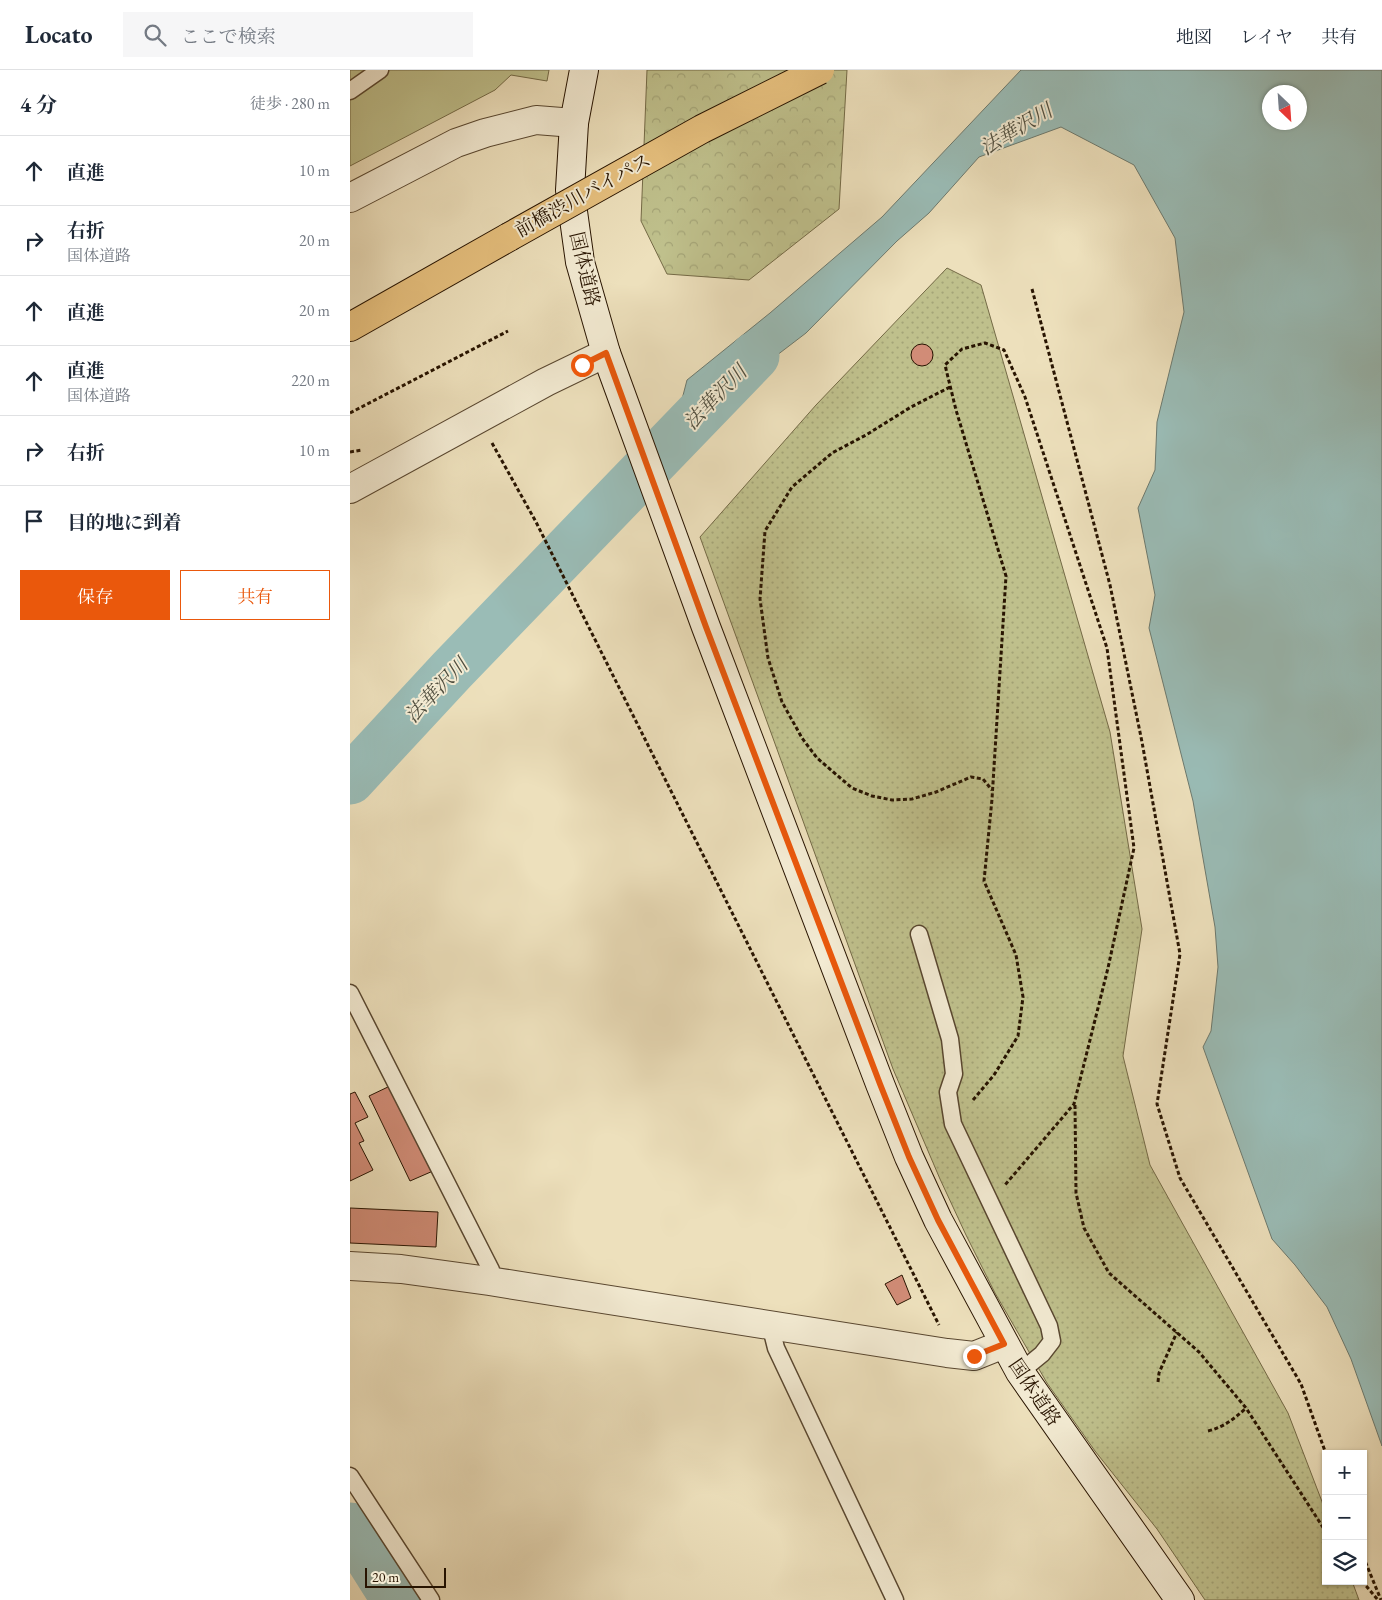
<!DOCTYPE html>
<html lang="ja">
<head>
<meta charset="utf-8">
<style>
	:root { --surface:#fff; --page:#f6f6f7; --text:#1f2937; --muted:#747a83; --line:#e0e1e3; --accent:#ea580c }
	body { margin:0; font-family:"EB Garamond","Noto Serif JP",serif; background:var(--page); color:var(--text) }
	.controls { position:absolute; right:15px; bottom:15px; display:grid; overflow:hidden; border-radius:0px; box-shadow:0 1px 4px #0004 }
	.controls button { width:45px; height:45px; display:grid; place-items:center; padding:0; border:0; border-bottom:1px solid var(--line); background:var(--surface); color:var(--text); font:25px sans-serif }
	.compass { position:absolute; left:912px; top:15px; width:45px; height:45px; border-radius:50%; background:var(--surface); box-shadow:0 1px 4px #0004; rotate:155deg }
	.scale { position:absolute; left:15px; bottom:12px; width:81px; box-sizing:border-box; padding-left:5px; border:2px solid #281401; border-top:0; font-size:14px; line-height:18px; white-space:nowrap; color:#281401; -webkit-text-stroke:4px #f3ebd3; paint-order:stroke }
	.stop { position:absolute; width:15px; height:15px; margin:-11px; border:4px solid #ea580c; border-radius:50%; background:#fff }
	.stop.end { background:#ea580c; border-color:#fff; box-shadow:0 1px 5px #0008 }
	.list { margin:0; padding:0; list-style:none }
	h2 { display:flex; justify-content:space-between; align-items:center; height:65px; margin:0; padding:0 20px; font-size:21px }
	h2 small { font-size:16px; font-weight:400; color:var(--muted) }
	.list li { display:grid; grid-template-columns:32px 1fr auto; gap:15px; align-items:center; box-sizing:border-box; height:70px; padding:0 20px; border-top:1px solid var(--line) }
	.list b { display:block; font-size:19px; white-space:nowrap }
	.list p { margin:0; font-size:16px; white-space:nowrap; color:var(--muted) }
	.list em { font-size:16px; font-style:normal; color:var(--muted) }
	.actions { display:flex; gap:10px; padding:15px 20px }
	.actions a { flex:1; padding:11px 0; border:1px solid var(--accent); border-radius:0px; text-align:center; font-size:18px; color:var(--accent) }
	.actions .main { background:var(--accent); color:#fff }
	.icon { flex:none; width:28px; height:28px; fill:none; stroke:currentColor; stroke-width:2; stroke-linecap:round; stroke-linejoin:round }
	.map { position:relative; flex:none; width:1032px; height:1530px; overflow:hidden }
	header { display:flex; align-items:center; gap:30px; box-sizing:border-box; height:70px; padding:0 25px; background:var(--surface); border-bottom:1px solid var(--line) }
	header strong { font-size:24px }
	nav { display:flex; gap:28px; margin-inline-start:auto; font-size:18px }
	.search { width:350px; height:45px; background:var(--page); display:flex; align-items:center; gap:12px; box-sizing:border-box; padding:0 18px; border-radius:0px; color:var(--muted); font-size:19px }
	main { display:flex }
	aside { flex:1; background:var(--surface) }
	.map>svg:first-child { display:block }
</style>
</head>
<body>
<header>
<strong>Locato</strong>
<div class="search"><svg class="icon" aria-label="search" viewBox="0 0 24 24"><circle cx="10" cy="10" r="6"/><path d="M15 15l6 6"/></svg>ここで検索</div>
<nav><a>地図</a><a>レイヤ</a><a>共有</a></nav>
</header>
<main>
<aside>
<h2>4 分<small>徒歩 · 280 m</small></h2>
<ul class="list">
<li><svg class="icon" aria-label="ahead" viewBox="0 0 24 24"><path d="M12 20V5M6 11l6-6 6 6"/></svg><div><b>直進</b></div><em>10 m</em></li>
<li><svg class="icon" aria-label="right" viewBox="0 0 24 24"><path d="M7 20v-9h11M14 6l5 5-5 5"/></svg><div><b>右折</b><p>国体道路</p></div><em>20 m</em></li>
<li><svg class="icon" aria-label="ahead" viewBox="0 0 24 24"><path d="M12 20V5M6 11l6-6 6 6"/></svg><div><b>直進</b></div><em>20 m</em></li>
<li><svg class="icon" aria-label="ahead" viewBox="0 0 24 24"><path d="M12 20V5M6 11l6-6 6 6"/></svg><div><b>直進</b><p>国体道路</p></div><em>220 m</em></li>
<li><svg class="icon" aria-label="right" viewBox="0 0 24 24"><path d="M7 20v-9h11M14 6l5 5-5 5"/></svg><div><b>右折</b></div><em>10 m</em></li>
<li><svg class="icon" aria-label="arrive" viewBox="0 0 24 24"><path d="M6 21V4h12l-3 4 3 4H6"/></svg><div><b>目的地に到着</b></div></li>
</ul>
<div class="actions"><a class="main">保存</a><a>共有</a></div>
</aside>
<div class="map">
<svg width="1032" height="1530" viewBox="0 0 1032 1530">
	<defs>
		<pattern id="forest-crowns" width="20" height="18" patternUnits="userSpaceOnUse" patternTransform="scale(1.25)"><rect width="20" height="18" fill="#bfc08c"/><path d="M2 6a3 3 0 1 1 6 0M12 15a3 3 0 1 1 6 0" fill="none" stroke="#a4a477"/></pattern>
		<pattern id="park-dots" width="8" height="8" patternUnits="userSpaceOnUse" patternTransform="scale(1.25)"><rect width="8" height="8" fill="#bfc08c"/><path d="M2 2h.1M6 6h.1" fill="none" stroke="#a4a477" stroke-width="1.8" stroke-linecap="round"/></pattern>
	</defs>
	<rect width="100%" height="100%" fill="#ede0bc"/>
	<filter id="stains"><feTurbulence type="fractalNoise" baseFrequency=".004" numOctaves="4"/><feColorMatrix values="0 0 0 0 .2 0 0 0 0 .09 0 0 0 0 .02 0 0 0 .5 -.17"/></filter>
	<radialGradient id="worn" r=".72"><stop offset=".6" stop-color="#630" stop-opacity="0"/><stop offset="1" stop-color="#630" stop-opacity=".3"/></radialGradient>
	<!-- forest -->
	<path fill="url(#forest-crowns)" stroke="#746a46" d="M297,0H497L489,139L399,210L317,204L291,151Z"/>
	<!-- park -->
	<path fill="url(#park-dots)" stroke="#746a46" d="M597,198L631,215L760,662L792,859L773,986L800,1095L938,1343L976,1442V1511H1002L1009,1530H855L807,1459L745,1381L697,1313L645,1223L616,1165L590,1109L543,999L350,467L466,335Z"/>
	<!-- pitch -->
	<path fill="#bfc08c" stroke="#746a46" d="M0,0H199L197,11L161,5L145,20L0,96Z"/>
	<!-- water -->
	<path fill="#9abcb6" stroke="#6c796e" fill-rule="evenodd" d="M671,0H1032V1376L1001,1289L977,1237L945,1195L922,1169L853,977L861,961L868,897L865,857L843,731L799,558L805,525L788,438L805,400L807,352L834,242L825,168L784,95L711,57L629,87L579,143L547,171L456,263L363,334L330,337L337,310L420,243L532,147ZM919,22H949V52H919Z"/>
	<g fill="none" stroke-linecap="round" stroke-linejoin="round">
		<!-- river -->
		<g stroke="#9abcb6" stroke-width="49">
			<path d="M0,710L102,600L405,286"/>
			<path d="M0,1457L46,1530"/>
		</g>
	</g>
	<!-- building -->
	<g fill="#d18c77" stroke="#281401">
		<circle cx="572" cy="285" r="11"/>
		<path d="M40,1016L83,1101L60,1111L19,1026Z"/>
		<path d="M5,1022L18,1047L5,1053L14,1071L9,1073L23,1100L0,1111V1024Z"/>
		<path d="M0,1138L88,1142L86,1177L0,1173Z"/>
		<path d="M552,1205L561,1228L547,1235L535,1214Z"/>
	</g>
	<g fill="none" stroke-linecap="round" stroke-linejoin="round">
		<defs>
			<g id="lane">
				<path d="M0,21L30,0"/>
				<path d="M569,864L600,969L604,1004L598,1022L603,1054L699,1256L702,1271L692,1284L670,1302"/>
				<path d="M0,923L141,1200L139,1211"/>
				<path d="M423,1257V1266L426,1278L545,1530"/>
				<path d="M0,1406L81,1530"/>
			</g>
			<g id="street">
				<path d="M0,128L106,73L135,63L186,50L224,53"/>
				<path d="M0,419L196,312L256,283"/>
				<path d="M0,1196L51,1199L139,1211L597,1283L624,1286L654,1274"/>
			</g>
			<path id="secondary" d="M234,0L224,53L220,120L230,192L256,283L356,557L530,1014L559,1087L588,1150L670,1302L830,1530"/>
			<path id="highway" d="M0,257L159,167"/>
		</defs>
		<!-- lane casing -->
		<use href="#lane" stroke="#594730" stroke-width="19"/>
		<!-- street casing -->
		<use href="#street" stroke="#594730" stroke-width="30"/>
		<!-- secondary casing -->
		<use href="#secondary" stroke="#281401" stroke-width="30"/>
		<!-- highway casing -->
		<use href="#highway" stroke="#281401" stroke-width="30"/>
		<!-- path -->
		<g stroke="#281401" stroke-width="3" stroke-dasharray="4 2.5" stroke-linecap="butt">
			<path d="M682,219L760,515L792,672L830,884L807,1034L830,1108L951,1314L976,1384"/>
			<path d="M600,317L561,337L516,365L482,383L442,417L415,461L410,529L418,588L432,632L452,668L467,688L502,718L522,726L542,730L562,729L586,722L621,707L633,709L642,720"/>
			<path d="M0,343L158,261"/>
			<path d="M142,373L186,452L589,1255"/>
			<path d="M0,382L12,380"/>
			<path d="M623,1030L644,1005L668,966L673,927L666,885L634,811L642,729L656,506L606,340L595,295L612,279L635,273L654,280L675,327L757,578L784,778L758,898L724,1034L655,1115"/>
			<path d="M725,1035L726,1123L734,1158L759,1203L849,1282L896,1338L976,1462"/>
			<path d="M808,1312L809,1303L827,1262"/>
			<path d="M858,1361C874,1357 884,1349 896,1338"/>
			<path d="M1013,1486L1031,1530"/>
			<path d="M1012,1511L1028,1530"/>
		</g>
		<!-- lane -->
		<use href="#lane" stroke="#f3ebd3" stroke-width="16"/>
		<!-- street -->
		<use href="#street" stroke="#f3ebd3" stroke-width="28"/>
		<!-- secondary -->
		<use href="#secondary" stroke="#f3ebd3" stroke-width="28"/>
		<!-- highway -->
		<use href="#highway" stroke="#e6c07e" stroke-width="28"/>
		<defs>
			<path id="highway-bridge" d="M159,167L352,59L470,0"/>
		</defs>
		<!-- highway-bridge casing -->
		<use href="#highway-bridge" stroke="#281401" stroke-width="30" stroke-linecap="butt"/>
		<!-- highway-bridge -->
		<use href="#highway-bridge" stroke="#e6c07e" stroke-width="28"/>
	</g>
	<g fill="none" stroke-linecap="round" stroke-linejoin="round">
		<!-- route -->
		<path stroke="#ea580c" stroke-width="6" d="M232,295L256,283L356,557L530,1014L559,1087L588,1150L654,1274L624,1286"/>
	</g>
	<g text-anchor="middle" dominant-baseline="central" stroke-width="4" stroke-linejoin="round" paint-order="stroke">
		<!-- street labels -->
		<g font-size="19" fill="#281401" stroke="#f3ebd3">
			<text transform="translate(233 125) rotate(-29)">前橋渋川バイパス</text>
			<text transform="translate(235 199) rotate(77)">国体道路</text>
			<text transform="translate(685 1322) rotate(56)">国体道路</text>
		</g>
		<!-- water labels -->
		<g font-size="20" font-style="italic" fill="#504f40" stroke="#f3ebd3">
			<text transform="translate(666 59) rotate(-31)">法華沢川</text>
			<text transform="translate(365 327) rotate(-46)">法華沢川</text>
			<text transform="translate(86 620) rotate(-46)">法華沢川</text>
		</g>
	</g>
	<rect width="100%" height="100%" filter="url(#stains)"/>
	<rect width="100%" height="100%" fill="url(#worn)"/>
</svg>
<div class="controls">
<button>+</button>
<button>−</button>
<button><svg class="icon" aria-label="layers" viewBox="0 0 24 24"><path d="M12 4l9 5-9 5-9-5zM3 14l9 5 9-5"/></svg></button>
</div>
<svg class="compass" viewBox="-18 -18 36 36"><path d="M0-13l5 13h-10z" fill="#e53935"/><path d="M0 13l5-13h-10z" fill="#747a83"/></svg>
<div class="scale">20 m</div>
<div class="stop" style="left:232px;top:295px"></div>
<div class="stop end" style="left:624px;top:1286px"></div>
</div>
</main>
</body>
</html>
